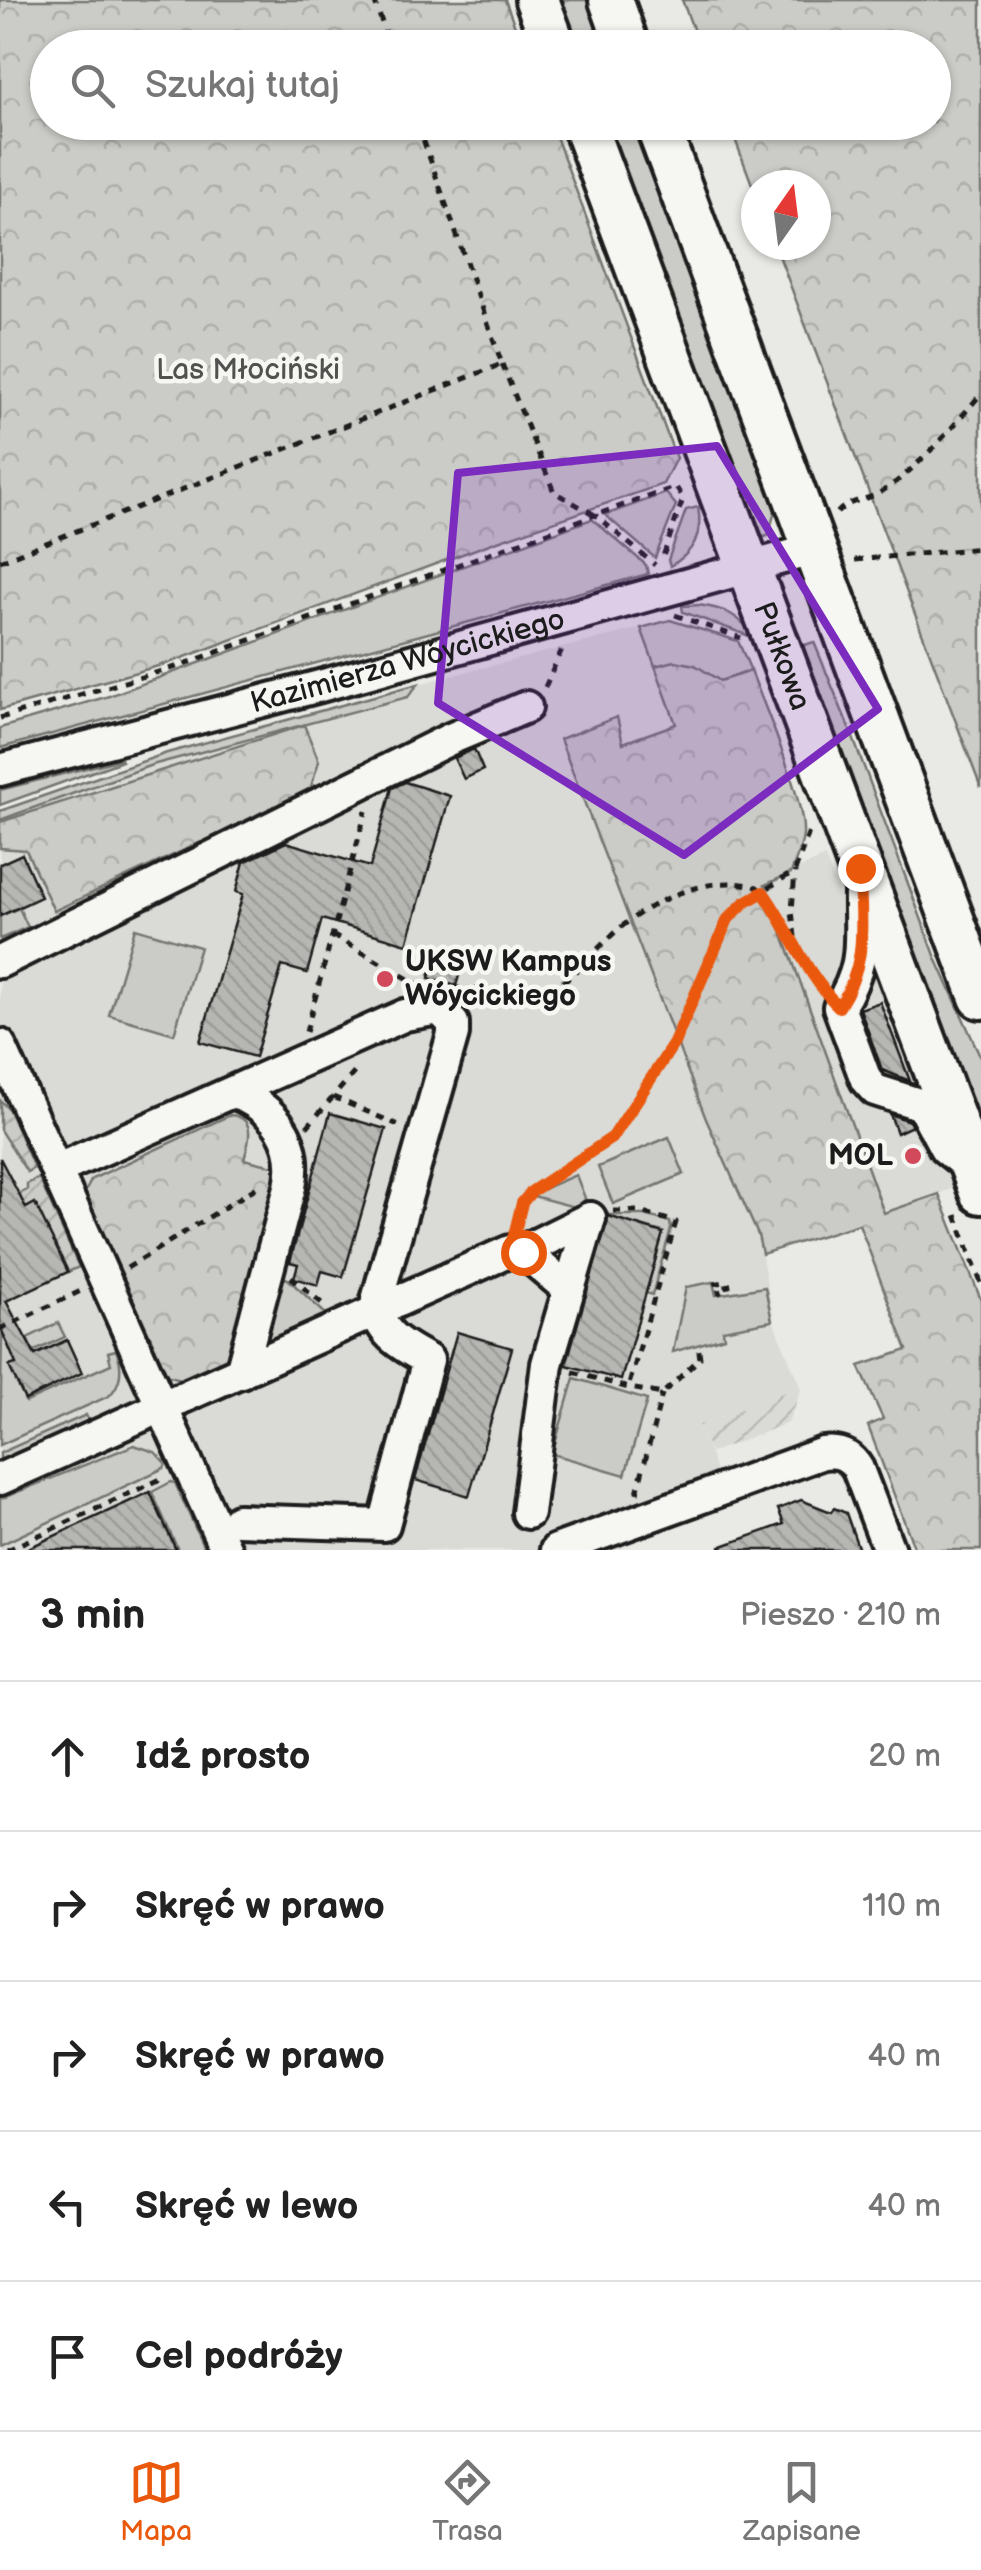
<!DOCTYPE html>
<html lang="pl">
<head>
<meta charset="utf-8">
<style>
	:root { --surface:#fff; --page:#f2f2f2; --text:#222; --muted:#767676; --line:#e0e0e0; --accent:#ea580c }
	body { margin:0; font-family:"Balsamiq Sans",sans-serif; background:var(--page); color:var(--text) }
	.compass { position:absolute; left:741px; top:170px; width:90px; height:90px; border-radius:50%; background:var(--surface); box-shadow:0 2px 8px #0004; rotate:14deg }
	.stop { position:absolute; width:30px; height:30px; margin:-22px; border:8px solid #ea580c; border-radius:50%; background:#fff }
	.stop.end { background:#ea580c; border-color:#fff; box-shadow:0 2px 10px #0008 }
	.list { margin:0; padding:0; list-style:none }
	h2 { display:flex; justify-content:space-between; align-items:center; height:130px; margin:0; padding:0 40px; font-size:42px }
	h2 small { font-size:32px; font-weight:400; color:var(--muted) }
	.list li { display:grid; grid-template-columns:65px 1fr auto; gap:30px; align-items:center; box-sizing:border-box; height:150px; padding:0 40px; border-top:2px solid var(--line) }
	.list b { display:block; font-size:38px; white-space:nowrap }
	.list em { font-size:32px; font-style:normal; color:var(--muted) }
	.icon { flex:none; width:55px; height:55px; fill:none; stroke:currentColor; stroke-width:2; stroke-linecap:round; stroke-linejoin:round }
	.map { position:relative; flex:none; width:981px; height:1550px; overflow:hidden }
	.search { position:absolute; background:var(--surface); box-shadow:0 2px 8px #0004; left:30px; right:30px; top:30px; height:110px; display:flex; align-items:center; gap:25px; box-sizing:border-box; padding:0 35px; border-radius:55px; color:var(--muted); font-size:38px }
	.sheet { height:880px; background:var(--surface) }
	nav { display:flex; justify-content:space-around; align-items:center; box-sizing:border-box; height:140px; border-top:2px solid var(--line); background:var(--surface); font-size:28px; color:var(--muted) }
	nav a { display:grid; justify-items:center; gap:5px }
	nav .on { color:var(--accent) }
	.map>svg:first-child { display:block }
</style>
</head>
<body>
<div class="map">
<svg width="981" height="1550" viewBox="0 0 981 1550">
	<defs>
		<pattern id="industrial-furrows" width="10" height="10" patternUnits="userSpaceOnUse" patternTransform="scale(2.5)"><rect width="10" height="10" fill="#dadad6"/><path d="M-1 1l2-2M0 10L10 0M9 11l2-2" fill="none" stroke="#babab7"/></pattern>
		<pattern id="forest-crowns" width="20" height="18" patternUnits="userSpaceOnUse" patternTransform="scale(2.5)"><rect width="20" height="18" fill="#cbcbc7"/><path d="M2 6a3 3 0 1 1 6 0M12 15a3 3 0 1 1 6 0" fill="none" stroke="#aeaeaa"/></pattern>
		<pattern id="garden-furrows" width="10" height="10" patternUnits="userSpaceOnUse" patternTransform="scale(2.5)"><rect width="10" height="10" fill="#cbcbc7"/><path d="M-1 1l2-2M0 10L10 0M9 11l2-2" fill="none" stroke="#aeaeaa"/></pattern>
		<pattern id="building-back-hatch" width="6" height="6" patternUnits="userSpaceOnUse" patternTransform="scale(2.5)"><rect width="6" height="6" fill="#b6b6b3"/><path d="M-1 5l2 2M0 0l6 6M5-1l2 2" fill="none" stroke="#9c9c99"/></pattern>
	</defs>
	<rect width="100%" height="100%" fill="#e9e9e5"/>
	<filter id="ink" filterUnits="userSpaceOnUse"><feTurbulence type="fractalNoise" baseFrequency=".01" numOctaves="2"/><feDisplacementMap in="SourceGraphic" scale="20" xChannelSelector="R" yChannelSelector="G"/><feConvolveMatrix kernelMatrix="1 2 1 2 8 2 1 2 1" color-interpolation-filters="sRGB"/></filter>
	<g filter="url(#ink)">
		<!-- built -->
		<g fill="#dadad6">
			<path d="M641,628L828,1139L736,1186L758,1235L774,1323L800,1386L699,1425L720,1482L539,1550H0V820L152,765L407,697L418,684Z"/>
			<path d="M825,857L849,922L872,926L923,1074L953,1188L885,1214L765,884Z"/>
		</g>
		<!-- industrial -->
		<path fill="url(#industrial-furrows)" d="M800,1386L801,1390L788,1423L710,1453L699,1425Z"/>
		<!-- green -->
		<g fill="#cbcbc7" stroke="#747472" stroke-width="2.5">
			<path d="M553,0H594L612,47H571Z"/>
			<path d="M599,123H640L775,496V511L768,536L757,539Z"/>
			<path d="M666,493L676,505L655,558L605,515Z"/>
			<path d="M698,507C703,533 694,553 670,566L668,560L686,510Z"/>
			<path d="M592,519L646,565L648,574L0,748V728L109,696Z"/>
			<path d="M698,605C724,608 740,615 755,638L683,612L682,606Z"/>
			<path d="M670,620L738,641L751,671L720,681C697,666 683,659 655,666L641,628Z"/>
			<path d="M814,642L852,735L936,958L981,1058V1148L795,648Z"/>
			<path d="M418,684L408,697L152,765L0,820V811L167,753Z"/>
			<path d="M121,759L122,761L0,805V790Z"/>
			<path d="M19,908L28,927L0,939V916Z"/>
			<path d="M135,928L200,947L174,1034L109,1015Z"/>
			<path d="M669,1137L684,1174L613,1204L598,1167Z"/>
			<path d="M576,1175L585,1198L582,1209L533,1196L535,1192Z"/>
			<path d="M604,1215H644L670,1222L671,1229L652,1295L646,1293L663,1232L609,1217L598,1254L590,1252Z"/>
			<path d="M276,1276L288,1279L331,1319L254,1354Z"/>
			<path d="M713,1282L716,1295L765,1287L772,1321L723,1330L724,1337L673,1352L686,1287Z"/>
			<path d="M58,1323L65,1337L33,1352L27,1338Z"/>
			<path d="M2,1333L17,1363L10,1367L26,1402L111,1364L108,1352L116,1350C123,1367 122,1383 109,1396L0,1445Z"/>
			<path d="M574,1378L647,1400L625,1475L552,1454Z"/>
			<path d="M86,1415L89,1422L0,1461V1453Z"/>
			<path d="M134,1445L155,1452L166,1464L164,1468L0,1545V1499Z"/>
			<path d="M171,1482L175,1483L205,1550H178L152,1492Z"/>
		</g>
		<!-- forest -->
		<g fill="url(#forest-crowns)" stroke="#747472" stroke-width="2.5">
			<path d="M0,0H505L523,47L48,48V122L551,123L676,458L663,484L492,543L169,663L0,710Z"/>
			<path d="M682,0H981V788L775,245H816V185H756V195L729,123L934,122V48L700,47Z"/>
			<path d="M675,661L695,665L720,681L751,671C764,705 806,803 803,835C802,848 795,861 791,873L765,885L884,1213L939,1194L981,1300V1550H915L868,1426L883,1419L859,1366L907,1350L859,1224L762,1254L758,1235L706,1119L560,739L617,717L623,743L676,724L655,666Z"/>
			<path d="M304,725L319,761L308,796L207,849L201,842L54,911L26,850L0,848V822Z"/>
			<path d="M230,1115C256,1117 250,1140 244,1159L285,1169L229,1363L184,1380L166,1375L85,1192L92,1179Z"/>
		</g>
		<!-- garden -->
		<g fill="url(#garden-furrows)" stroke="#747472" stroke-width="2.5">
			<path d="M0,1100L9,1110L34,1168L27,1172L0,1130Z"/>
			<path d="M39,1178L79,1267L68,1272L35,1204L25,1208L19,1194L27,1190V1184Z"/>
		</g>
		<!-- building -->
		<g fill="url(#building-back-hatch)" stroke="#1c1c1c" stroke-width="2.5">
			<path d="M474,749L483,770L464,779L454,758Z"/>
			<path d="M405,782L450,796L407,944L322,919L307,973L282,966L255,1057L200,1042L243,894L236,892L244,862L286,842L370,867L392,788Z"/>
			<path d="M22,854L41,897L0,916V864Z"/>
			<path d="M435,957L462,965L456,986L429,978Z"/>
			<path d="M880,1002L910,1081L882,1070L860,1009Z"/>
			<path d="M330,1113L386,1129L343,1277L322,1271L318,1285L294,1278L298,1264L290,1262Z"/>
			<path d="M890,1114L909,1121L912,1126L897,1133Z"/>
			<path d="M0,1158L26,1208L35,1203L68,1272L6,1301L35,1355L67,1340L82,1373L25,1400L9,1366L16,1364L0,1326Z"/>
			<path d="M608,1216L663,1233L621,1380L566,1365Z"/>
			<path d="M457,1332L512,1348L469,1496L415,1480Z"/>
			<path d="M150,1492L176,1550H24Z"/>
			<path d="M801,1500L831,1512L834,1508L846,1513L859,1550H720V1547L784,1524L778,1509Z"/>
		</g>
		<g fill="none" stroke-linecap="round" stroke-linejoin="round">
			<defs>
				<g id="minor">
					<path id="s1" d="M0,770L320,686L815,549"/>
					<path d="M860,892C859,940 867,963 839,1007L866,1080L875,1090L922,1105L945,1148L960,1160"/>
					<path d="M0,962L450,739L526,707"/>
					<path d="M0,1045L226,1550"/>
					<path d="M233,1092C275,1108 300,1141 290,1187L241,1372"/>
					<path d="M56,1170L405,1015L439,1009L453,1023V1034L377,1300C374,1332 404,1347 428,1360L384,1525L238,1520"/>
					<path d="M569,1290L523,1251L590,1218"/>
					<path d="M0,1479L510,1251H523"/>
					<path d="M528,1513L547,1364L590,1218"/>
					<path d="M556,1550L823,1453C839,1451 850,1455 858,1469L889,1550"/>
				</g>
				<g id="highway">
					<path d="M537,0L555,48"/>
					<path d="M611,0L628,48"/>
					<path id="s2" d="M583,122L981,1192"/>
					<path d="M656,122L981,997"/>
				</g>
			</defs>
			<!-- minor casing -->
			<use href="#minor" stroke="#1c1c1c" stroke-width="38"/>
			<!-- highway casing -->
			<use href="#highway" stroke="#1c1c1c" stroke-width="50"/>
			<!-- path -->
			<g stroke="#1c1c1c" stroke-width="5" stroke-dasharray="8 8" stroke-linecap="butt">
				<path d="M374,0L391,48"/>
				<path d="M502,364L554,492L595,515L676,487L683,499L661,562"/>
				<path d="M837,513C848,500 865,501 879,493C914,474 955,424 981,394"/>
				<path d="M855,560L981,548"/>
				<path d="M0,561L502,364L417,122"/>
				<path d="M675,615L741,638"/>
				<path d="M545,687L563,647"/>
				<path d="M0,718L176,667L595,515L655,565"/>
				<path d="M332,935L419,985"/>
				<path d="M795,937L792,911L795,871"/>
				<path d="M799,948L819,987"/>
				<path d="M453,988C477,988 534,997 552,988C575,977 592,953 610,937C645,903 708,872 757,887L781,918L799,948"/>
				<path d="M306,1032L366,811"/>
				<path d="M333,1097L398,1125"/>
				<path d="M307,1127L359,1067"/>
				<path d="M613,1211H637L676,1222L628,1388"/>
				<path d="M956,1215L981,1283"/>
				<path d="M517,1223L522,1203L531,1192L613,1137L674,1043L728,919L744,903L795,871L810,829"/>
				<path d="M127,1268L262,1184"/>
				<path d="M291,1277L325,1306"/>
				<path d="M714,1284L728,1281L729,1286L718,1288L720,1295"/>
				<path d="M0,1329L83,1290"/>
				<path d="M573,1372L625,1387L662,1394L700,1358L698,1345"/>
				<path d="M637,1493L662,1394"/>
				<path d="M7,1550L163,1478"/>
			</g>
			<!-- minor -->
			<use href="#minor" stroke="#f6f6f2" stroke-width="30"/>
			<!-- highway -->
			<use href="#highway" stroke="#f6f6f2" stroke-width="42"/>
		</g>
	</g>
	<g fill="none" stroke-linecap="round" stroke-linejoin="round" filter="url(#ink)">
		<!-- route -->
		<path stroke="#ea580c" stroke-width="12" d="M523,1252L510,1251L522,1203L531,1192L613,1137L674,1043L728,919L744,903L763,892C790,930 806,975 839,1007C870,959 860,923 860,868"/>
	</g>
	<!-- marked area -->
	<path fill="#7b2cbf" fill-opacity="0.2" stroke="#7b2cbf" stroke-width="8" stroke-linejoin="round" d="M717,446L878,709L684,855L438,703L458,473Z"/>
	<!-- markers -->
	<g fill="#d1495b" stroke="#f6f6f2" stroke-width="4">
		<circle cx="385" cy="979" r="10"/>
		<circle cx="913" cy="1156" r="10"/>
	</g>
	<g text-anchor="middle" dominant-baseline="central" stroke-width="9" stroke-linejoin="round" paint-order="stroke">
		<!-- park labels -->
		<g font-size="30" fill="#51514f" stroke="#f6f6f2">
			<text x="248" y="370">Las Młociński</text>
		</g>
		<!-- street labels -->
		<g font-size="30" fill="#1c1c1c" stroke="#f6f6f2">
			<text stroke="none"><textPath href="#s2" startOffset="570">Pułkowa</textPath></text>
			<text stroke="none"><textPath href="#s1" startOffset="422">Kazimierza Wóycickiego</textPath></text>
		</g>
		<!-- poi labels -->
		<g font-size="30" font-weight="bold" fill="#1c1c1c" stroke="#f6f6f2" text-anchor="start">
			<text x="405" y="962">UKSW Kampus<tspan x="405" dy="34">Wóycickiego</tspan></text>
			<text x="893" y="1156" text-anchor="end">MOL</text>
		</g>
	</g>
</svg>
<svg class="compass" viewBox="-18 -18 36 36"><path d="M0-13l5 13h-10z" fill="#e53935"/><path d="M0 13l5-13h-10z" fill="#767676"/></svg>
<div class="stop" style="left:523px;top:1252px"></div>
<div class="stop end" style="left:860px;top:868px"></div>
<div class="search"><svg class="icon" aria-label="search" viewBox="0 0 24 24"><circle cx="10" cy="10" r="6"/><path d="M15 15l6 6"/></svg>Szukaj tutaj</div>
</div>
<section class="sheet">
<h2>3 min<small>Pieszo · 210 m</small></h2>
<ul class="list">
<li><svg class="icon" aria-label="ahead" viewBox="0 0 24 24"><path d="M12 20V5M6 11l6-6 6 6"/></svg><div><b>Idź prosto</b></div><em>20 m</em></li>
<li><svg class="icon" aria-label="right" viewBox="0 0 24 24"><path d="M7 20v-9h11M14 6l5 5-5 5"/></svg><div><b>Skręć w prawo</b></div><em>110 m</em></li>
<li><svg class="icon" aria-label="right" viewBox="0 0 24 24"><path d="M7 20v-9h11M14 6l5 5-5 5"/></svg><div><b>Skręć w prawo</b></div><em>40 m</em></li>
<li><svg class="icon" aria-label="left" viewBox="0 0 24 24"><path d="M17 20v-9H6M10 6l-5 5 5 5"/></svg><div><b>Skręć w lewo</b></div><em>40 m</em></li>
<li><svg class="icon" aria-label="arrive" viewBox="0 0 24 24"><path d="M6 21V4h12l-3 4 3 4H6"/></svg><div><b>Cel podróży</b></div></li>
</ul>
</section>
<nav>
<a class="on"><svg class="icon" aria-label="map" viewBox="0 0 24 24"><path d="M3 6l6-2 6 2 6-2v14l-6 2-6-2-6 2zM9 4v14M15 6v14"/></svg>Mapa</a>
<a><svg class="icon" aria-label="directions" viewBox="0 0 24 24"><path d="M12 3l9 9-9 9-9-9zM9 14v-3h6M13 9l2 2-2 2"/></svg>Trasa</a>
<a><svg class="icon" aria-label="saved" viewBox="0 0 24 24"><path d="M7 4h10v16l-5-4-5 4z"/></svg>Zapisane</a>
</nav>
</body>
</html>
